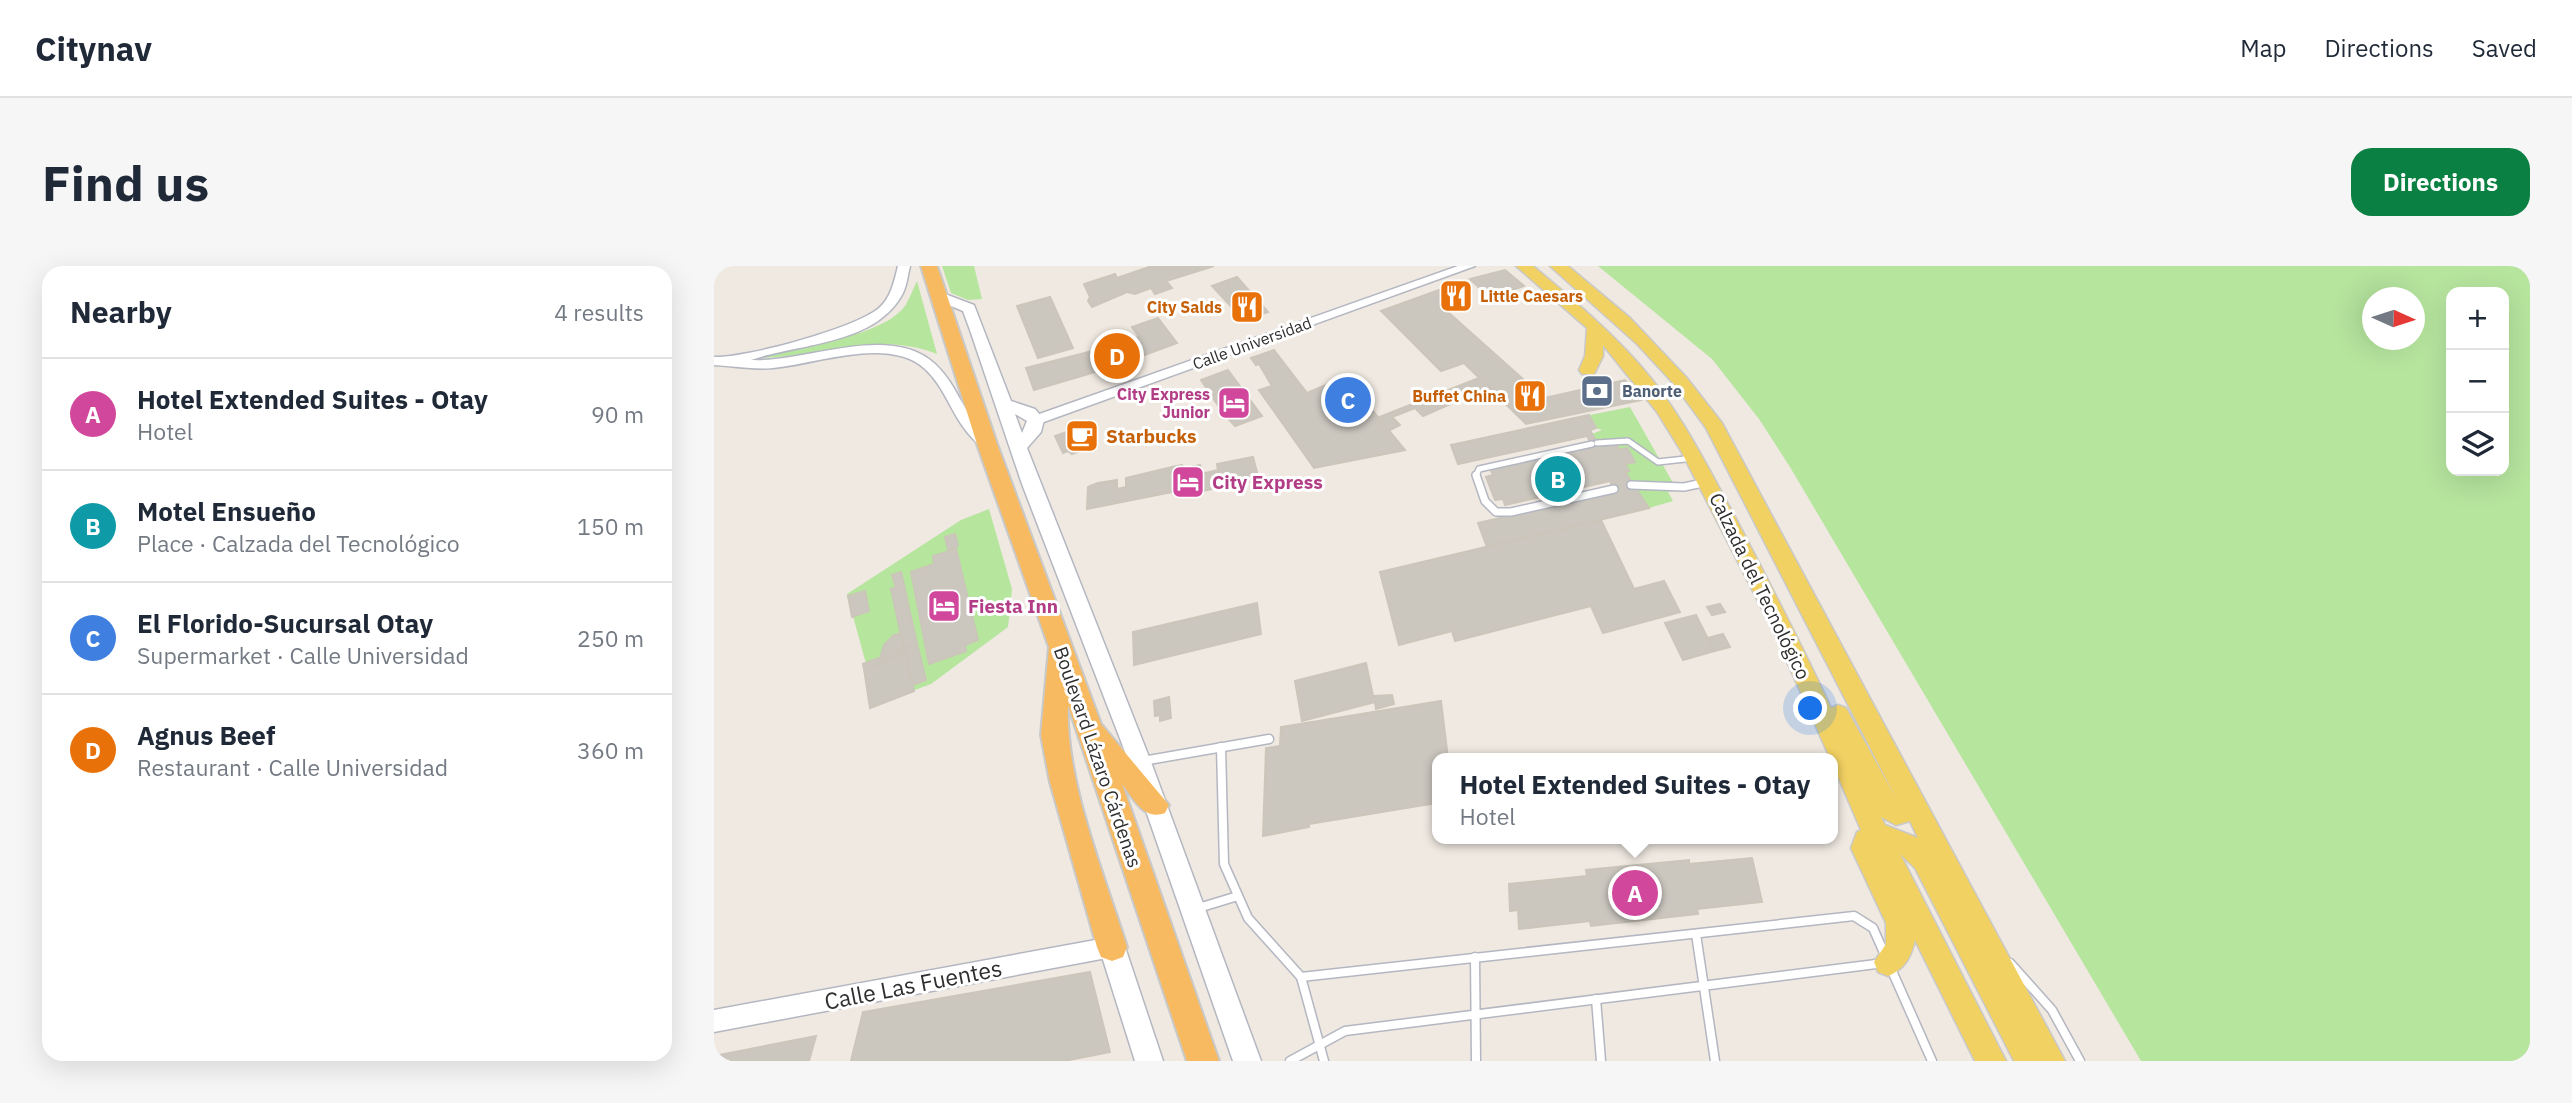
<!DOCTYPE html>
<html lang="en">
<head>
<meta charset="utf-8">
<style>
	:root { --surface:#fff; --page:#f6f6f7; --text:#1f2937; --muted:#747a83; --line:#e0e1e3; --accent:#0b8043 }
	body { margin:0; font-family:"IBM Plex Sans",sans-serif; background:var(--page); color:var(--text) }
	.controls { position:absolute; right:21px; top:21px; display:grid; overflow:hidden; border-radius:14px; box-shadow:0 7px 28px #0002 }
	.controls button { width:63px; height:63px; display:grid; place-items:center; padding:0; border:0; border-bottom:2px solid var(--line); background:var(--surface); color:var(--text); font:35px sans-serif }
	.compass { position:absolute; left:1648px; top:21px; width:63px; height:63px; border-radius:50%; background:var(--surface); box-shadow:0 7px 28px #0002; rotate:93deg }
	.you { position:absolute; left:1097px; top:443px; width:24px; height:24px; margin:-18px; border:5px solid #fff; border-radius:50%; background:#1a73e8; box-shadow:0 0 0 10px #1a73e833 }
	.badge { display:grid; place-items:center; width:46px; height:46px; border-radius:50%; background:var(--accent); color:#fff; font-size:23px; font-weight:700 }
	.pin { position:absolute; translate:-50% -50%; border:4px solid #fff; box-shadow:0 2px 7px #0006 }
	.popup { position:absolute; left:718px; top:487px; width:406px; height:91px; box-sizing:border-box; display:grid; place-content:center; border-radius:14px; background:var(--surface); filter:drop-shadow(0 2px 5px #0005); font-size:23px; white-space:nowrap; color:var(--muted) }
	.popup b { font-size:26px; color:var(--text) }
	.popup::after { content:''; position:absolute; left:50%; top:100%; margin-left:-14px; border:14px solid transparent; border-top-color:var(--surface) }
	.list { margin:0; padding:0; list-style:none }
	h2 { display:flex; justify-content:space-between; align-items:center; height:91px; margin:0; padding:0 28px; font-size:30px }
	h2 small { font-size:23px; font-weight:400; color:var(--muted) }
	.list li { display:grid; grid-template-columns:46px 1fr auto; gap:21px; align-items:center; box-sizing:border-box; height:112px; padding:0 28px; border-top:2px solid var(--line) }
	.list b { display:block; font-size:26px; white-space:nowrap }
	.list p { margin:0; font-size:23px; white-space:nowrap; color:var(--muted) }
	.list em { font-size:23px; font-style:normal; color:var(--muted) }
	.icon { flex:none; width:38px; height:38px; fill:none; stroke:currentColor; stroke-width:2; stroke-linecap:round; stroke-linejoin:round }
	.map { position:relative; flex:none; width:1816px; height:795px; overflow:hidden; border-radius:21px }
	header { display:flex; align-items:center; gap:42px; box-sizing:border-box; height:98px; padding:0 35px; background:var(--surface); border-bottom:2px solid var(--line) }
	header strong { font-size:33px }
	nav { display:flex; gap:38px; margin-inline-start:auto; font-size:24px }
	.intro { display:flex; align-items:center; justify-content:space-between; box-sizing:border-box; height:168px; padding:0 42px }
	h1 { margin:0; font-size:49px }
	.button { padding:18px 32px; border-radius:21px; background:var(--accent); color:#fff; font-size:24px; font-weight:700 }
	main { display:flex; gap:42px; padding:0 42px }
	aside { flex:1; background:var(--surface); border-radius:21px; box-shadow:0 7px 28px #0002 }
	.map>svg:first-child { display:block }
</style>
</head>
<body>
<header>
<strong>Citynav</strong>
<nav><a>Map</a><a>Directions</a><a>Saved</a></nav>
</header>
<div class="intro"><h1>Find us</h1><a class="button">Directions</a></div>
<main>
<aside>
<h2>Nearby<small>4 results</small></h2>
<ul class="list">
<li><span class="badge" style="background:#d1479c">A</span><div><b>Hotel Extended Suites - Otay</b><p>Hotel</p></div><em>90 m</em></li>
<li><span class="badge" style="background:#0f9aa8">B</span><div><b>Motel Ensueño</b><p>Place · Calzada del Tecnológico</p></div><em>150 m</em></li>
<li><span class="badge" style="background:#3f7fe0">C</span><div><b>El Florido-Sucursal Otay</b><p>Supermarket · Calle Universidad</p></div><em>250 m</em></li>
<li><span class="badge" style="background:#e8710a">D</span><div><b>Agnus Beef</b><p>Restaurant · Calle Universidad</p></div><em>360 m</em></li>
</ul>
</aside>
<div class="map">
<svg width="1816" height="795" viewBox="0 0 1816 795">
	<rect width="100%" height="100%" fill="#efe9e1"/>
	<!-- green -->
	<g fill="#b6e59e" fill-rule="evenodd">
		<path d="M228,0H260L268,33L254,34L237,27Z"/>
		<path d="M884,0H1816V795H1427L1076,201L1045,153L998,93ZM1737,26H1790V205H1737ZM1658,32H1700V74H1658Z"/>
		<path d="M203,15L223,88C163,64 105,92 44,92C81,80 168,72 191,40C196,32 199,23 203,15Z"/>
		<path d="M916,141L963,224L954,226L959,235L935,242L911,206L915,205L911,198L920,196L913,182L905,184L901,176L884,179L878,168L888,164L882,162L876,149Z"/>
		<path d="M275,243L298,323L294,361L217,418L163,438L133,328L247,254Z"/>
	</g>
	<!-- building -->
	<g fill="#cbc7bf" stroke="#cbc5ba" stroke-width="2">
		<path d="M438,0H500L452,15L458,22L441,28L437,22L421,28L413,26L378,41L374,35L376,31L370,18L401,8L403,12Z"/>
		<path d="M791,4L810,20L776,32L756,13Z"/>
		<path d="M523,11L538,28L513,36L498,20Z"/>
		<path d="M739,19L751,30L726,39L809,113L806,114L826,133L911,114L927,134L812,158L750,97L727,105L667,45Z"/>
		<path d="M538,28L554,46L529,54L513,36Z"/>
		<path d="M336,31L359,82L324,92L303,40Z"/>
		<path d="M444,52L463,77L425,91L413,74L425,71L418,61Z"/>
		<path d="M410,77L418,95L320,124L312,102Z"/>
		<path d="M560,84L593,127L631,111L691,184L600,202L545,124L558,120L545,98L542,99L537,92Z"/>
		<path d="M514,104L548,150L521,160L509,147L487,114Z"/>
		<path d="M765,112L781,128L770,133L764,126L709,150L701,142L678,151L686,159L674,165L663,152Z"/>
		<path d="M875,149L882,162L876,164L884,179L901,175L905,184L913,182L921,196L911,198L915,205L911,206L935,242L773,281L764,257L901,226L896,215L791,239L789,233L781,234L772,211L779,209L776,202L878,179L873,170L744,198L737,179Z"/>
		<path d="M375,158L383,174L375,177L377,181L358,188L354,185L349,187L341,170Z"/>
		<path d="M539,191L545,214L488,225V220L373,243L374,221L384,217L403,214V223L412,221V212L458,201L468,199V203L486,199L487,208L504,204L503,198Z"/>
		<path d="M887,254L920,323L950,315L966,346L889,367L877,340L741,375L738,365L685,379L666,306Z"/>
		<path d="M241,268L244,280L234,284L231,271Z"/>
		<path d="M242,283L264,374L251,379L252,385L215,398L197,306L220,298L219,290Z"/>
		<path d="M187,306L203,378L190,383L177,323L182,321L178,309Z"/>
		<path d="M151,325L155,345L138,351L134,330Z"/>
		<path d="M543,337L547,368L420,399L419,366Z"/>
		<path d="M1006,338L1011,346L998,349L993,341Z"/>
		<path d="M982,349L1000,385L969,394L951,357Z"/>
		<path d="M187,367L190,383L166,392L170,379L180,369Z"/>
		<path d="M1009,368L1016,381L1000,385L994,372Z"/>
		<path d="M203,378L212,414L199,419L192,387L150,403L149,398Z"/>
		<path d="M192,387L200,425L156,442L150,403Z"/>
		<path d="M652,397L659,430L678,429L680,438L662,443L661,436L588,455L581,415Z"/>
		<path d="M455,431L457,452L446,455V449L441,450L440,435Z"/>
		<path d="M727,435L734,492H723V537L595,558V561L549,570L552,482L566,480L567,461Z"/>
		<path d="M1038,592L1048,636L983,643L984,648L877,660L876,655L805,663L804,644L796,645L795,618L873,610L872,604L975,594V598Z"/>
		<path d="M376,706L396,786L350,795H137L149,746Z"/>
		<path d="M102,770L95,795H0V790Z"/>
	</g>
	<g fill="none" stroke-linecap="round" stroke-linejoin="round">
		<defs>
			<g id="service-far2">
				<path d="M883,177L914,175L944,196L971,193L976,186"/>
				<path d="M762,210L765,203L878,178"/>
			</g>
			<g id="service-far1">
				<path d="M762,209L771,235L782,246H797L900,223"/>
				<path d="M917,219L970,221L993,216"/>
			</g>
			<g id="service">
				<path d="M507,481L510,598L534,652L587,711L610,795"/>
				<path d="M429,495L555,473"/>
				<path d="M481,643L524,630"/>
				<path d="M982,668L1001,795"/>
				<path d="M761,691L762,795"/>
				<path d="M1296,697L1338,744L1366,795"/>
				<path d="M587,711L1140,650L1159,662L1218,795"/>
				<path d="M882,733L887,795"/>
				<path d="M576,795L631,765L1170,697"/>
			</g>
			<g id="tertiary">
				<path d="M184,0H196C194,8 193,19 189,27C162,79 86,77 37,94C91,97 176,56 221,98C245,120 249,151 278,175V181H268C238,157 235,125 211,103C175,70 103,98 59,102C40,104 20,100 0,99V91C32,92 138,63 164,43C177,32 180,16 184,0Z"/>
				<path d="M744,0H761L327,157H317L315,154L317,151Z"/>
				<path d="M398,671L406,674L409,681L406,688L398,691L0,766V744Z"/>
			</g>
			<g id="secondary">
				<path d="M223,25L260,39L297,135L321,143L330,154L327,166L313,182L437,496L547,795H519L415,496L308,218L256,64L249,45L218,32L216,29ZM301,148L313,155L308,167Z"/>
				<path d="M398,669L407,672L411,681L449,795H421L385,681L389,672Z"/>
			</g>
			<path id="primary" d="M802,0H819C856,31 893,62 925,98C965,143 992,198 1021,251C1054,314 1087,377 1117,442L1124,439L1132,442L1183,534L992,162L960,118L923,78L836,0H854L916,52L972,111L1008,157L1351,795H1300L1201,602L1186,588L1292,795H1261L1201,674C1197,691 1191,703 1174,710L1164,706L1160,696L1172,678V657L1137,582L1143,566L1147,564L1119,499V492H1116L1059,364L967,185L943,146L889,79V90L880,108H868L865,104L871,90L873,62ZM1167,551L1182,559L1196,555L1204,572L1171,559Z"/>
			<path id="trunk" d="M207,0H223L283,178L387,458L455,539L451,547C430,555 420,533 408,518L505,795H473L354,439C351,515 390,608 413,681L409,691L398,695L387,691L383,681L336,516L327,469L335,381L263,178Z"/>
		</defs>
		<!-- service-far2 casing -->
		<use href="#service-far2" stroke="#b4b7c1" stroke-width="8"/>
		<!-- service-far1 casing -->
		<use href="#service-far1" stroke="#b4b7c1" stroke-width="10"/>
		<!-- service casing -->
		<use href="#service" stroke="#b4b7c1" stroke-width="11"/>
		<!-- tertiary casing -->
		<use href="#tertiary" stroke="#b4b7c1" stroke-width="3"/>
		<!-- secondary casing -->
		<use href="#secondary" stroke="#b4b7c1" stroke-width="3"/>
		<!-- primary casing -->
		<use href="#primary" stroke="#c9c9c9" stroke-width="3"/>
		<!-- trunk casing -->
		<use href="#trunk" stroke="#c9c9c9" stroke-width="4"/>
		<!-- service-far2 -->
		<use href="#service-far2" stroke="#fff" stroke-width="5"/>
		<!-- service-far1 -->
		<use href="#service-far1" stroke="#fff" stroke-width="7"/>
		<!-- service -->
		<use href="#service" stroke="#fff" stroke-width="8"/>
		<!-- tertiary -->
		<use href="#tertiary" fill="#fff" fill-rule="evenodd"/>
		<!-- secondary -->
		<use href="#secondary" fill="#fff" fill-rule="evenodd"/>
		<!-- primary -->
		<use href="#primary" fill="#f2d163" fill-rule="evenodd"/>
		<!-- trunk -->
		<use href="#trunk" fill="#f8ba60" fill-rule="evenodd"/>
	</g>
	<!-- icons -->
	<defs>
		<symbol id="restaurant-square" viewBox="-11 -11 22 22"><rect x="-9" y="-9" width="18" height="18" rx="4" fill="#e8710a" stroke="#fff"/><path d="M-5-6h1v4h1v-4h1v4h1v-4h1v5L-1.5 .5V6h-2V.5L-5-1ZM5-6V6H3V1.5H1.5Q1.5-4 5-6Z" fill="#fff"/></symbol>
		<symbol id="bank-square" viewBox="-11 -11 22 22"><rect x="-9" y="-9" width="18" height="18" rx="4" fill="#5c6f8a" stroke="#fff"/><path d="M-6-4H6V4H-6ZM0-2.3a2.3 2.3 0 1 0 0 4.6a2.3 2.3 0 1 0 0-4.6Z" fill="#fff"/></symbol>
		<symbol id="hotel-square" viewBox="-11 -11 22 22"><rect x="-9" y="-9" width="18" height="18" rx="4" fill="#d1479c" stroke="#fff"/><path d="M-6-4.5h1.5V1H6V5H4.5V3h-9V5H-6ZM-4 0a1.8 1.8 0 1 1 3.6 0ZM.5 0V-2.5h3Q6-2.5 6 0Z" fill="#fff"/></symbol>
		<symbol id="cafe-square" viewBox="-11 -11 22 22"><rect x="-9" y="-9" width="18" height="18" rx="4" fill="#e8710a" stroke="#fff"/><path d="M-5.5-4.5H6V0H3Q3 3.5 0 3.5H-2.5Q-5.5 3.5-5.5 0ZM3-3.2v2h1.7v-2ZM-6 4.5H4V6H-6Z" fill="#fff"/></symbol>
	</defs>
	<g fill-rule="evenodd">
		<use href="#restaurant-square" x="723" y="11" width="38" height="38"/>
		<use href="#restaurant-square" x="514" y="22" width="38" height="38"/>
		<use href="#bank-square" x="864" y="106" width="38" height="38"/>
		<use href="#restaurant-square" x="797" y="111" width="38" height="38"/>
		<use href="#hotel-square" x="501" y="118" width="38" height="38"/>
		<use href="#cafe-square" x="349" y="151" width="38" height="38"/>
		<use href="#hotel-square" x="455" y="197" width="38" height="38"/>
		<use href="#hotel-square" x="211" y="321" width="38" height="38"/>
	</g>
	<g text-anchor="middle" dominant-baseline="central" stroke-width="6" stroke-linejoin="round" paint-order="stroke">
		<!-- far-food labels -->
		<g font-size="16" font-weight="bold" fill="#c56008" stroke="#fff" text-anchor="end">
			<text x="766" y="30" text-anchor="start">Little Caesars</text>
			<text x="508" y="41">City Salds</text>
			<text x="792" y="130">Buffet China</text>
		</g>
		<!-- far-street labels -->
		<g font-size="16" fill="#2e2e2e" stroke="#fff">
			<text transform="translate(538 77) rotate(-20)">Calle Universidad</text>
		</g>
		<!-- far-service labels -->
		<g font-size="16" font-weight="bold" fill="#4e5e75" stroke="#fff" text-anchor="start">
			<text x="908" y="125">Banorte</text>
		</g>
		<!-- far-hotel labels -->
		<g font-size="16" font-weight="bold" fill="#b23c85" stroke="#fff" text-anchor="end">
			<text x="496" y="128">City Express<tspan x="496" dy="18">Junior</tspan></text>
		</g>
		<!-- food labels -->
		<g font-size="19" font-weight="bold" fill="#c56008" stroke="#fff" text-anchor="start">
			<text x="392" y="170">Starbucks</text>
		</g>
		<!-- hotel labels -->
		<g font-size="19" font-weight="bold" fill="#b23c85" stroke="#fff" text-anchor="start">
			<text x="498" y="216">City Express</text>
			<text x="254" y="340">Fiesta Inn</text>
		</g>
		<!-- street labels -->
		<g font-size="19" fill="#2e2e2e" stroke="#fff">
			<text transform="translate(1046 320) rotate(64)">Calzada del Tecnológico</text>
			<text transform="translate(384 491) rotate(71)">Boulevard Lázaro Cárdenas</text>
		</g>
		<!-- near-street labels -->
		<g font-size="23" fill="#2e2e2e" stroke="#fff">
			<text transform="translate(199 718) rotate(-11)">Calle Las Fuentes</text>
		</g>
	</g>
</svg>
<div class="controls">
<button>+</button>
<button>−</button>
<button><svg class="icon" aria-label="layers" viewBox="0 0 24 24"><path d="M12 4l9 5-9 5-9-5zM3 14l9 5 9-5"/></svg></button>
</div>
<svg class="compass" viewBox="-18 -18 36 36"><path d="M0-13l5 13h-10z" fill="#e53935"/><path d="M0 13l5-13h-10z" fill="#747a83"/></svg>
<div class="you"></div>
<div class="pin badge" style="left:921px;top:627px;background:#d1479c">A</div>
<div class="popup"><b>Hotel Extended Suites - Otay</b>Hotel</div>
<div class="pin badge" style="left:844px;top:213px;background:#0f9aa8">B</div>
<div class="pin badge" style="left:634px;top:134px;background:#3f7fe0">C</div>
<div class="pin badge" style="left:403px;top:90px;background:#e8710a">D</div>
</div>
</main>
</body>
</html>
